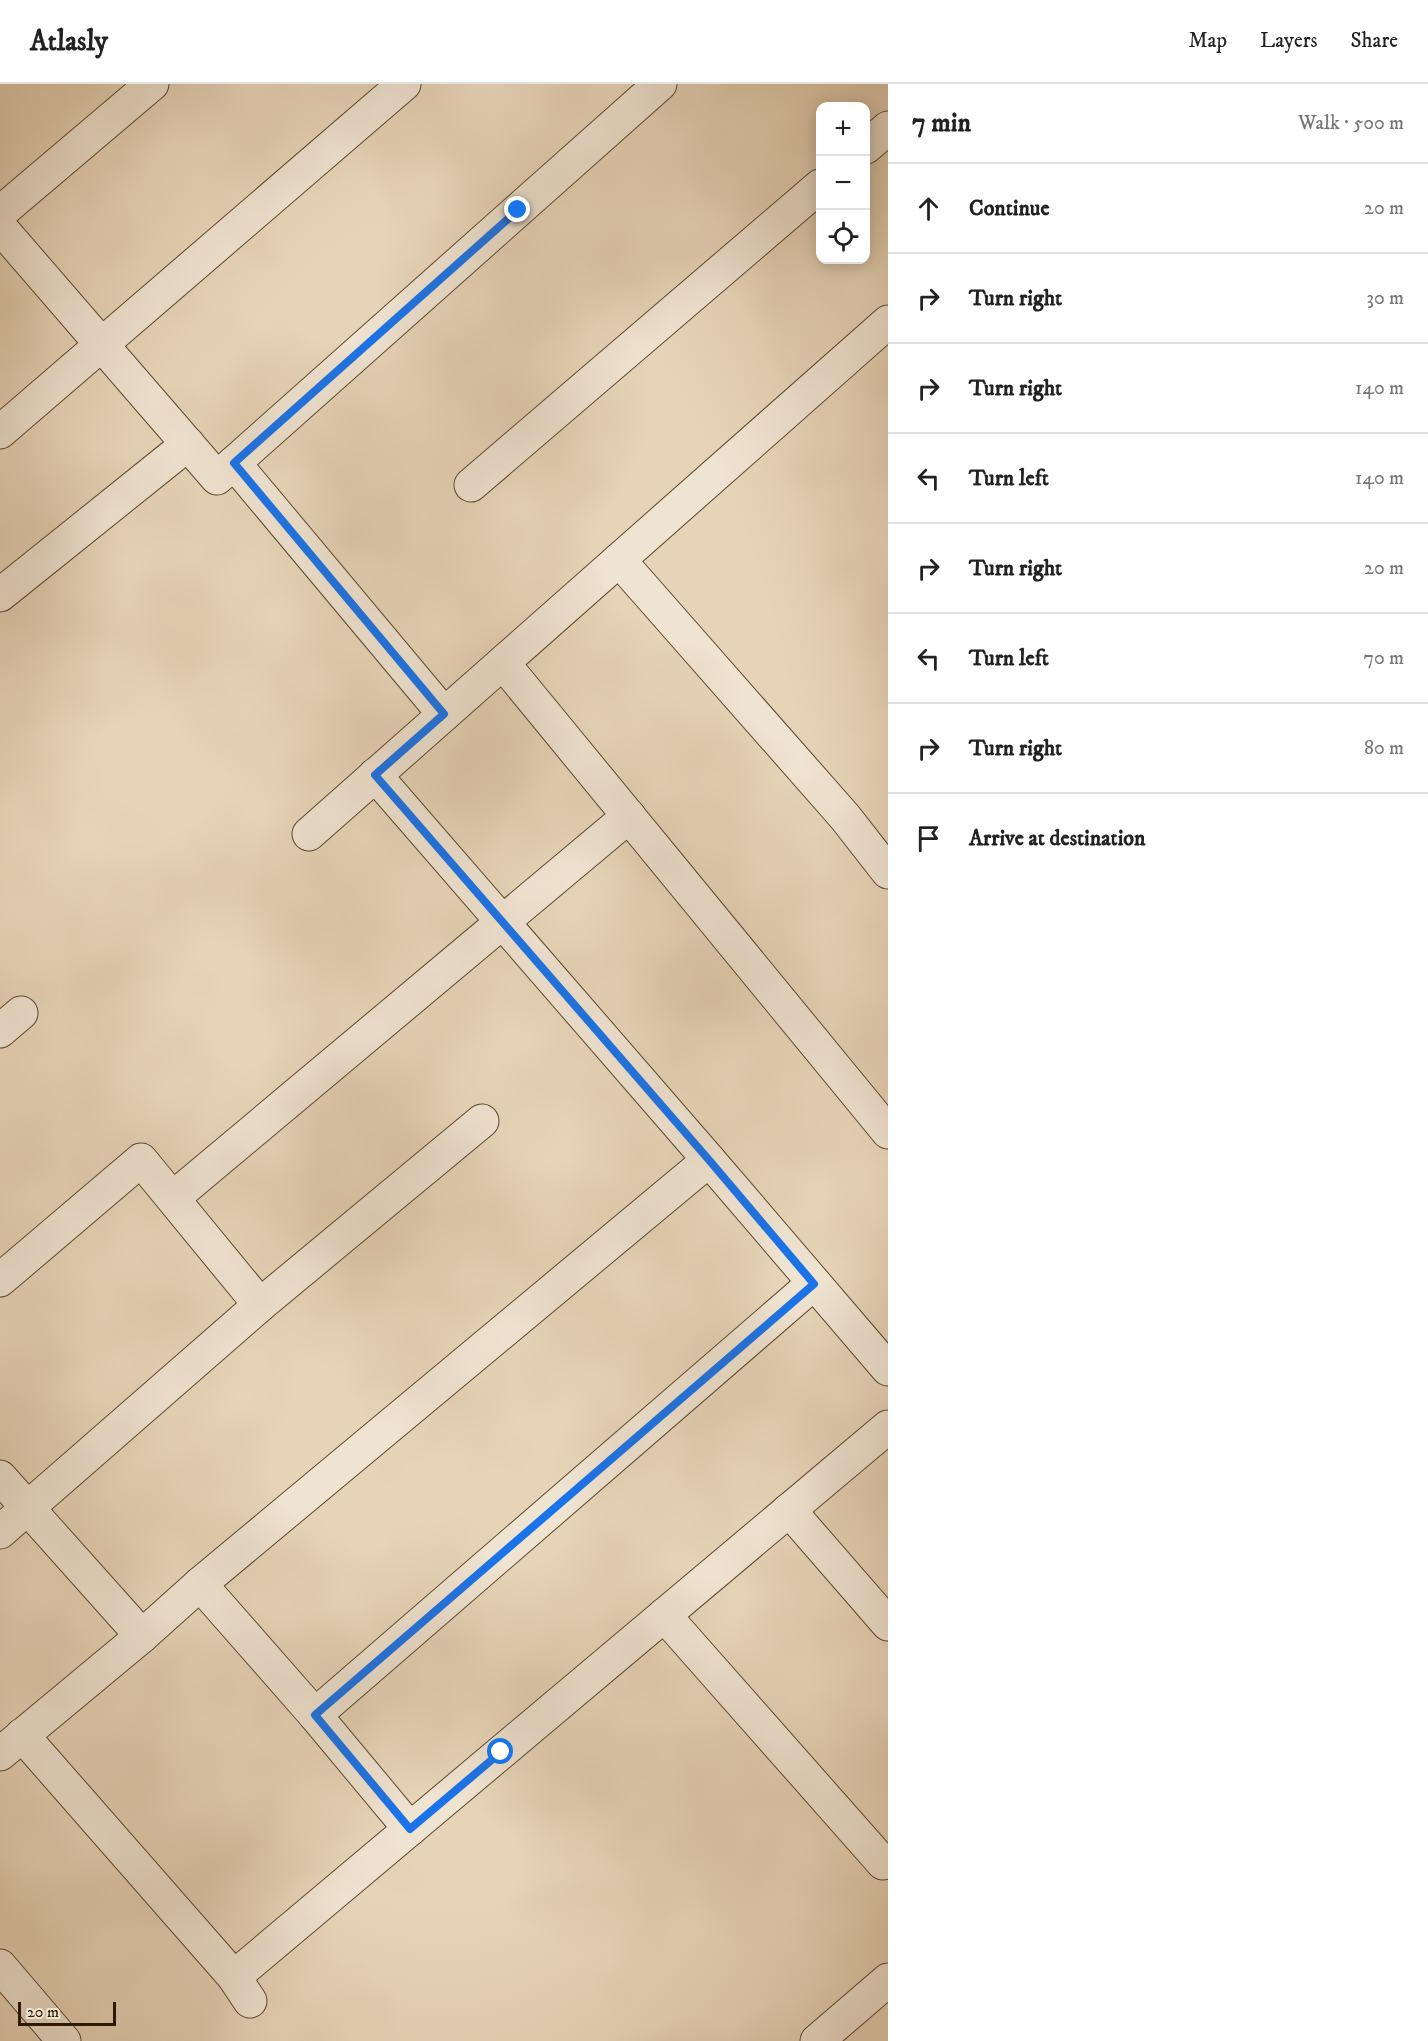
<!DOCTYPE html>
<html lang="en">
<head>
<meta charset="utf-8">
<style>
	:root { --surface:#fff; --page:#f6f6f6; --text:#222; --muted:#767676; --line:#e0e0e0 }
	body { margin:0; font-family:"IM FELL DW Pica",serif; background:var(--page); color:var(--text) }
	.controls { position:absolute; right:18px; top:18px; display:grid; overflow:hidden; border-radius:12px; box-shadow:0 3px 15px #0003 }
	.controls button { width:54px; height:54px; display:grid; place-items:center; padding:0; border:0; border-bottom:2px solid var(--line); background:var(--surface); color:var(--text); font:30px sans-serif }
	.scale { position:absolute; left:18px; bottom:15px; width:98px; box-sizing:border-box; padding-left:6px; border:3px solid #2d1a00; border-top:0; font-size:16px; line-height:21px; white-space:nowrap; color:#2d1a00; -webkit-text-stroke:4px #efe3d1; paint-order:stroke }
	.stop { position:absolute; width:18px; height:18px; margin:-14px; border:4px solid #1a73e8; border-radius:50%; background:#fff }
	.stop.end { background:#1a73e8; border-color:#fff; box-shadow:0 2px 6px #0008 }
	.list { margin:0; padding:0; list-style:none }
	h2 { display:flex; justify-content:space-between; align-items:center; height:78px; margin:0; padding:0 24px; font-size:26px }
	h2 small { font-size:20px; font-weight:400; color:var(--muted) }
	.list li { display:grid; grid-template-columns:39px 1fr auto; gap:18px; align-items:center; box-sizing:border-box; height:90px; padding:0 24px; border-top:2px solid var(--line) }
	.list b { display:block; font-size:22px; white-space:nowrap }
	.list em { font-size:20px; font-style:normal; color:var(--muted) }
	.icon { flex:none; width:33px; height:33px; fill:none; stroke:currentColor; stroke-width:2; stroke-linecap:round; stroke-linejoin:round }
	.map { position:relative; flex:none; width:888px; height:1957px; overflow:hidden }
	header { display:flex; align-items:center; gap:36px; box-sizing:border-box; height:84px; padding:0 30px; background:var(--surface); border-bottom:2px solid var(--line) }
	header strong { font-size:28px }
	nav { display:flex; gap:33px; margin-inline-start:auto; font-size:21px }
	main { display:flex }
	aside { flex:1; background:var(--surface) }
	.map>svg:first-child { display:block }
</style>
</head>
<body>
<header>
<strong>Atlasly</strong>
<nav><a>Map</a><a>Layers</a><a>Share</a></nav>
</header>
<main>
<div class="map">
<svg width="888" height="1957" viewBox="0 0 888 1957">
	<rect width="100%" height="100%" fill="#e7d4b8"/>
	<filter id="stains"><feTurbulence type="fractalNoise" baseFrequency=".00333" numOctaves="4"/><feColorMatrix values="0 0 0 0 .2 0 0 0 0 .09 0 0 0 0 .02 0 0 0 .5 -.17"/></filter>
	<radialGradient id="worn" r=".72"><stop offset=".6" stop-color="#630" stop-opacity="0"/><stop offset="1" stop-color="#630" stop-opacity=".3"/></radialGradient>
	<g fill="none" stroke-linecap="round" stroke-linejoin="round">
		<defs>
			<g id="minor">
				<path d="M866,63L888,44"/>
				<path d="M0,129L152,0"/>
				<path d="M0,143L217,394L660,0"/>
				<path d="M0,348L404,0"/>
				<path d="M234,379L444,630"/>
				<path d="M471,401L820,102"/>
				<path d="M619,476L845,733L888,788"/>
				<path d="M0,511L188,360"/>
				<path d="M503,579L888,1048"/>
				<path d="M375,691L709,1076L888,1285"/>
				<path d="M309,750L888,238"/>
				<path d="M0,947L21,929"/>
				<path d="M173,1114L629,732"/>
				<path d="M0,1196L141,1076L260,1221"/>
				<path d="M0,1393L142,1552L0,1670"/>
				<path d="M789,1426L888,1540"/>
				<path d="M0,1448L260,1221L482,1037"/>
				<path d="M200,1500L315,1631L814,1199"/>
				<path d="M664,1531L883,1779"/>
				<path d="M142,1552L200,1500L709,1076"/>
				<path d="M315,1631L410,1745"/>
				<path d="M22,1651L234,1893L250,1917"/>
				<path d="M0,1882L64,1957"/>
				<path d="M234,1893L888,1343"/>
				<path d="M817,1957L888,1896"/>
			</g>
		</defs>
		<!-- minor casing -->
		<use href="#minor" stroke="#5c482e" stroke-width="35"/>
		<!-- minor -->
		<use href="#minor" stroke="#efe3d1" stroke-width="33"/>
	</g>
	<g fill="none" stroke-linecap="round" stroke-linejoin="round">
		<!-- route -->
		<path stroke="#1a73e8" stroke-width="8" d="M501,1668L410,1745L315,1631L814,1200L709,1076L375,691L444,630L234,379L518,126"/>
	</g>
	<rect width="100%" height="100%" filter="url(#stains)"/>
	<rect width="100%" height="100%" fill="url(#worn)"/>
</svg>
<div class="controls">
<button>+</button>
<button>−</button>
<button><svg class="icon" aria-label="locate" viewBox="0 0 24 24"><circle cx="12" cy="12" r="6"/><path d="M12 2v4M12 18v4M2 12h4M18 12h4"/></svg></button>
</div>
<div class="scale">20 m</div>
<div class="stop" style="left:501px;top:1668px"></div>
<div class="stop end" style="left:518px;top:126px"></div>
</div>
<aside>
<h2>7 min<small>Walk · 500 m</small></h2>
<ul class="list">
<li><svg class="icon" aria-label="ahead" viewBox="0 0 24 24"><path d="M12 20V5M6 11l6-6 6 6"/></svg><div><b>Continue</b></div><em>20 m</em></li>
<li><svg class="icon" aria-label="right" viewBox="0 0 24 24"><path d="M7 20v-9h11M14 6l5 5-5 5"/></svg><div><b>Turn right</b></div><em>30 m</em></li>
<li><svg class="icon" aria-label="right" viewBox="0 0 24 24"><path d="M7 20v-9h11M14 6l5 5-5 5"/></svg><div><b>Turn right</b></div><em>140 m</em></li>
<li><svg class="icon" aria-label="left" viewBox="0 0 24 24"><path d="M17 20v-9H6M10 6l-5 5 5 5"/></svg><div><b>Turn left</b></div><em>140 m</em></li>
<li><svg class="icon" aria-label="right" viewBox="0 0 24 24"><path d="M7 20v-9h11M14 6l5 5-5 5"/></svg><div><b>Turn right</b></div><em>20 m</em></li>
<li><svg class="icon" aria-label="left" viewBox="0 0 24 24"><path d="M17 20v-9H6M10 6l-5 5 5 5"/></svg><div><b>Turn left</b></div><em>70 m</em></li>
<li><svg class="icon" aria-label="right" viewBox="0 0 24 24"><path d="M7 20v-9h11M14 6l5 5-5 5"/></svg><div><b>Turn right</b></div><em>80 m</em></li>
<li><svg class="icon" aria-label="arrive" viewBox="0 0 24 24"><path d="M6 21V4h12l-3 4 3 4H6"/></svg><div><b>Arrive at destination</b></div></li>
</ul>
</aside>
</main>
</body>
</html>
